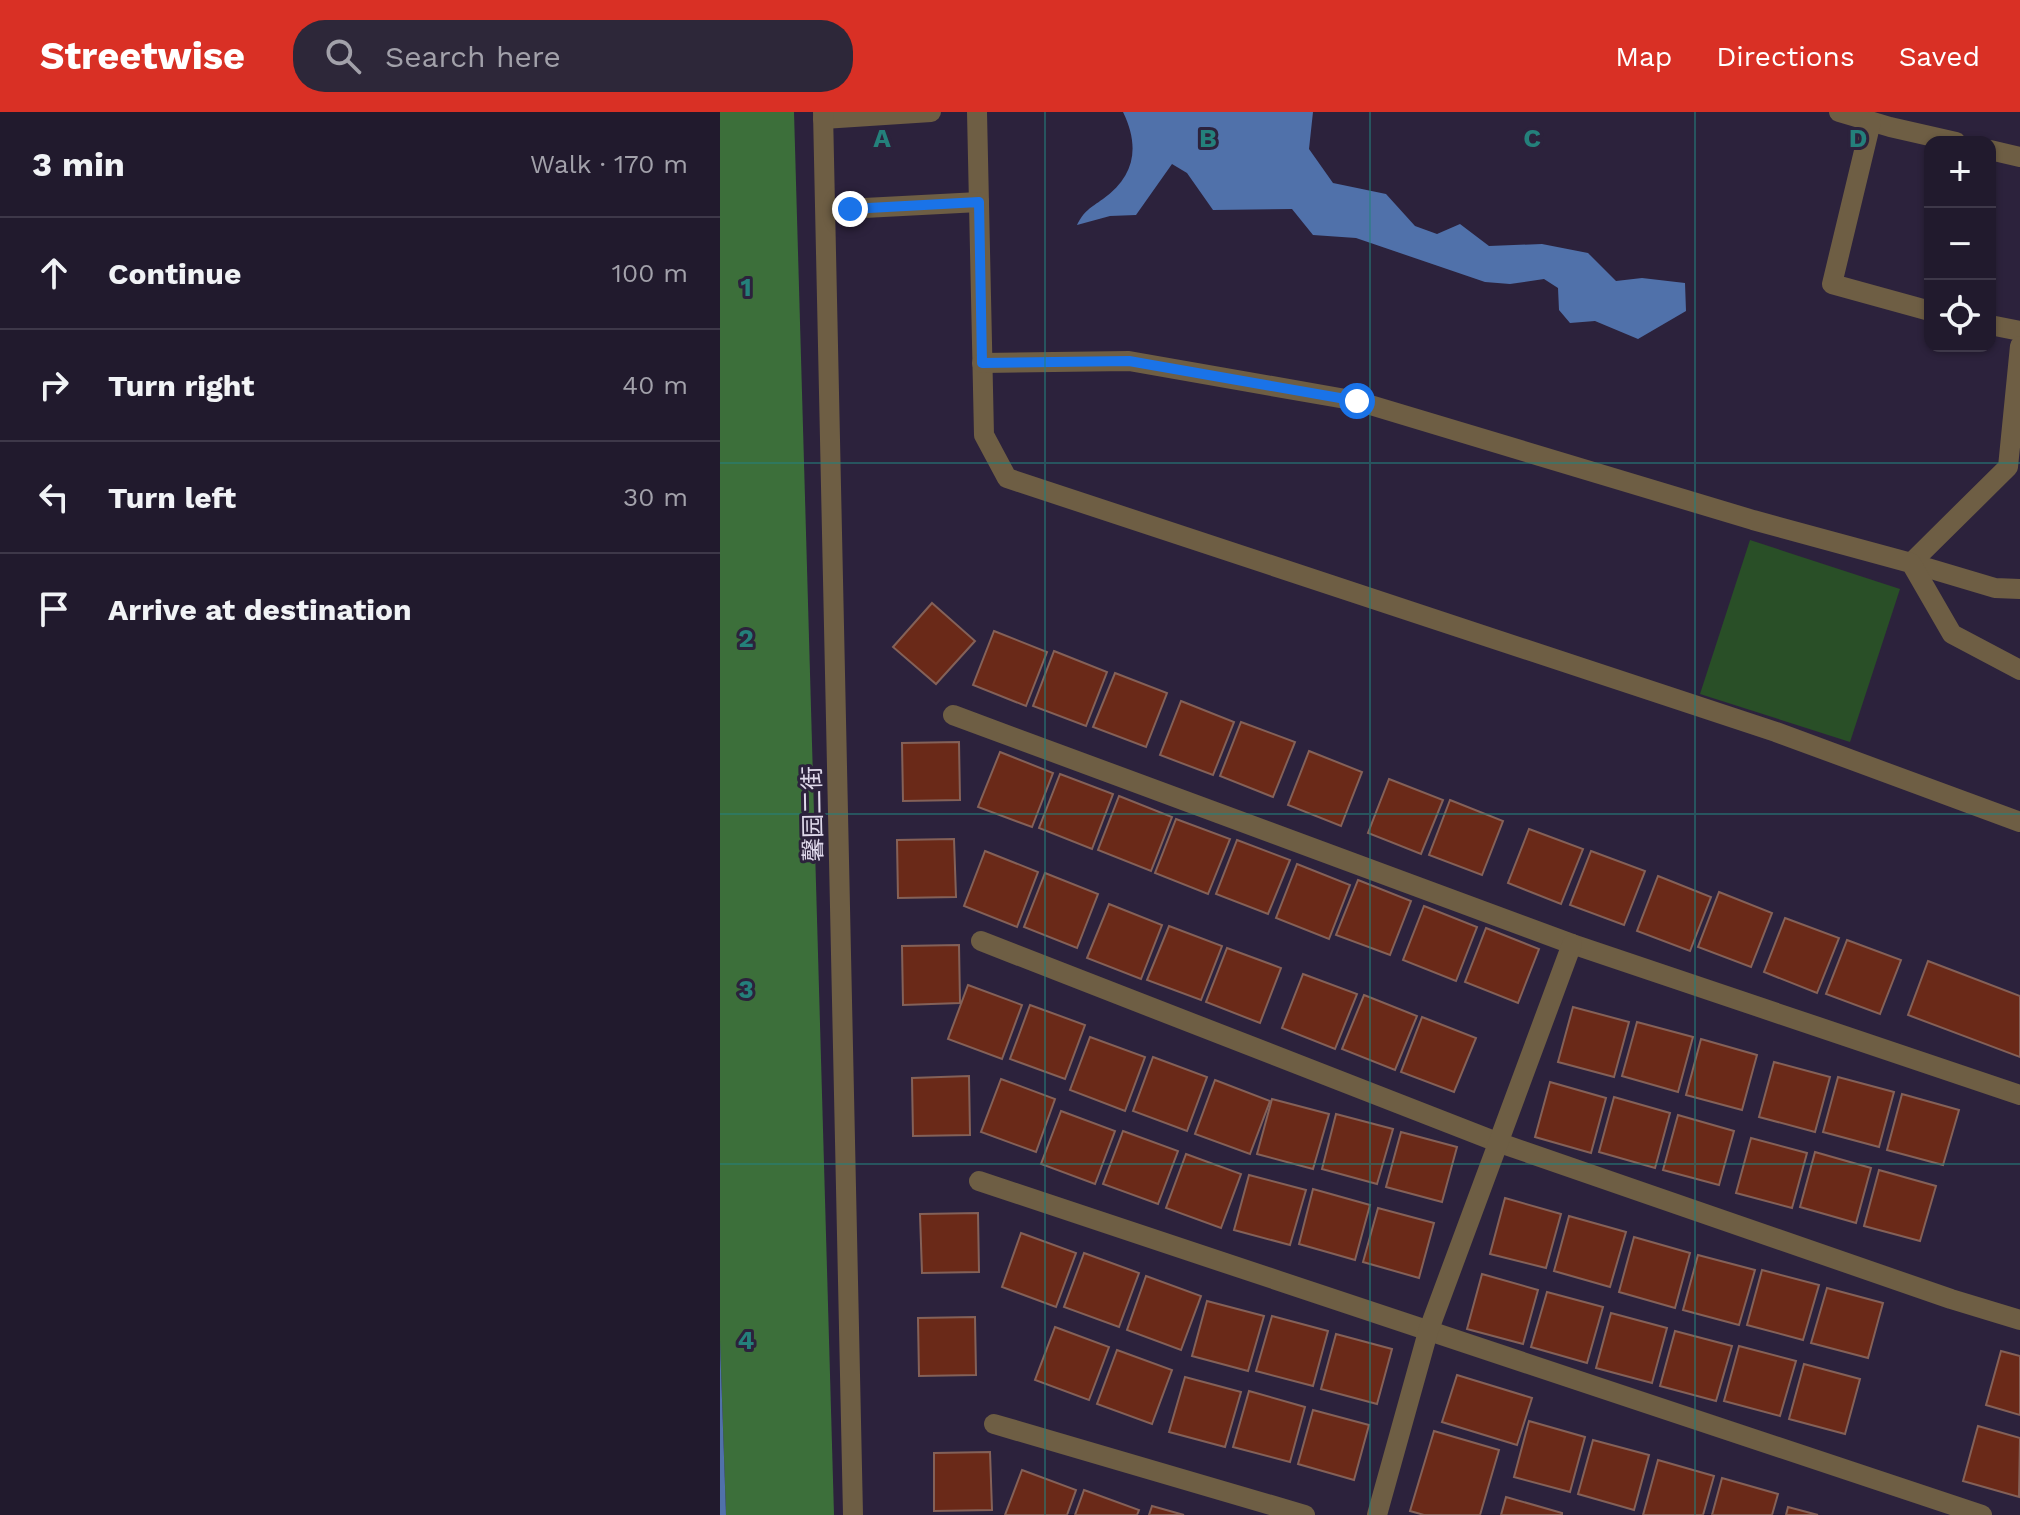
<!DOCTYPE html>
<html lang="en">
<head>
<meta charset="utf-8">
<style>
	:root { --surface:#211a2d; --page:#2d2739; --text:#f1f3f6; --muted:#a2a1aa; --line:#3e3849; --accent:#d93025 }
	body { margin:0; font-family:"Work Sans","Noto Sans SC",sans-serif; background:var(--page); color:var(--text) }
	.controls { position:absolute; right:24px; top:24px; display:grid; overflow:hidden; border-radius:16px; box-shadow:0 2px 6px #0004 }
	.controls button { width:72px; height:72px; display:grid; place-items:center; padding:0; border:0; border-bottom:2px solid var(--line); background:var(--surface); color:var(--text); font:40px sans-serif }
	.stop { position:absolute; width:24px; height:24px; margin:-18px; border:6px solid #1a73e8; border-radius:50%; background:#fff }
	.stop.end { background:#1a73e8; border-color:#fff; box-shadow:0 2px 8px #0008 }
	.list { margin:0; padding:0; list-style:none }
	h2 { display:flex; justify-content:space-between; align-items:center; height:104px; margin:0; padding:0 32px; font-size:34px }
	h2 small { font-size:26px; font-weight:400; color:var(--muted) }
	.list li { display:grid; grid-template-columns:52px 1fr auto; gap:24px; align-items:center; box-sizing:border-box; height:112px; padding:0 32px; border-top:2px solid var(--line) }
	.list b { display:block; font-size:30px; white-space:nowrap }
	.list em { font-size:26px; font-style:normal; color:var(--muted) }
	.icon { flex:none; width:44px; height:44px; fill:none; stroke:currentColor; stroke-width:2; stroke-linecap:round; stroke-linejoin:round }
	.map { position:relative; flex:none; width:1300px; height:1403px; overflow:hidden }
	header { display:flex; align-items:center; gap:48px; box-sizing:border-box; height:112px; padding:0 40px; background:var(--accent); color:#fff }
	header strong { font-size:38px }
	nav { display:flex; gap:44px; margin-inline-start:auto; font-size:28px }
	.search { width:560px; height:72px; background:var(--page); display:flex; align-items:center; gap:20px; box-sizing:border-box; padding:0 28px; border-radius:32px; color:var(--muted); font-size:30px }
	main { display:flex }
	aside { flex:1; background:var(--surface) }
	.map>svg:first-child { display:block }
</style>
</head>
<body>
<header>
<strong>Streetwise</strong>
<div class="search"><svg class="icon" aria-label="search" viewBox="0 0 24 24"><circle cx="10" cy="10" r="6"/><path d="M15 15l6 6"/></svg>Search here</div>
<nav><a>Map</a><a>Directions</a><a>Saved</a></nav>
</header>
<main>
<aside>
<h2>3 min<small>Walk · 170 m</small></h2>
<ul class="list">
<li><svg class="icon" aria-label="ahead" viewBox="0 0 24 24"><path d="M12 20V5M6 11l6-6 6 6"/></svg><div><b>Continue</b></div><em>100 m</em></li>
<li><svg class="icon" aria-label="right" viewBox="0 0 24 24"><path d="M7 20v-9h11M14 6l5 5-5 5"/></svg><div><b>Turn right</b></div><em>40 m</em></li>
<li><svg class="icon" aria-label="left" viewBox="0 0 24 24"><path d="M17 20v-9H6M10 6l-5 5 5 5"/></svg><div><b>Turn left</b></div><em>30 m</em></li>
<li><svg class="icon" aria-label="arrive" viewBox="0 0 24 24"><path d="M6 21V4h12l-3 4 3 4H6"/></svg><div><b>Arrive at destination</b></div></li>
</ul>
</aside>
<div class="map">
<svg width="1300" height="1403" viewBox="0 0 1300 1403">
	<rect width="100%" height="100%" fill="#2c223c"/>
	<!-- green -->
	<path fill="#294f27" d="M1030,428L1180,477L1130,630L980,582Z"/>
	<!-- forest -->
	<path fill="#3c6f3a" d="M0,0H74L114,1403H6L0,1229Z"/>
	<!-- water -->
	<g fill="#5071aa">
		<path d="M403,0H593L589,37L613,71L666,82L695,114L717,122L740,112L769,134L822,132L868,141L896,169L922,166L965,171L966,199L918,227L875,209L850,211L839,198L838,176L824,167L790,172L765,170L636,126L593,123L572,97L493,98L467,61L452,52L416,103L390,104L357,113C364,99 370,96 383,87C415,64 420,35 403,0Z"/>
		<path d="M0,1229L6,1403H0Z"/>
	</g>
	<!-- building -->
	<g fill="#6a2918" stroke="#846158" stroke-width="2">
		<path d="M212,491L255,529L216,572L173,535Z"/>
		<path d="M274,519L327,540L306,594L253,573Z"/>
		<path d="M334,539L387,560L366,614L313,594Z"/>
		<path d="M395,561L447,581L426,635L373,615Z"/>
		<path d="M461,589L514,610L493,663L440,643Z"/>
		<path d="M521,610L575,630L553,685L500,664Z"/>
		<path d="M239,630L240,688L183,689L182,631Z"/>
		<path d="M589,639L642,660L621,714L568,693Z"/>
		<path d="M280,640L333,661L312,715L258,695Z"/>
		<path d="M340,662L393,682L372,737L319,716Z"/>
		<path d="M669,667L723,688L701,742L648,721Z"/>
		<path d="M399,684L452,705L431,759L378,738Z"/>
		<path d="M730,688L783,709L762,763L709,743Z"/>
		<path d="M456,707L510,727L488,782L435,761Z"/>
		<path d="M809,717L863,737L841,792L788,771Z"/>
		<path d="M234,727L236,785L178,786L177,728Z"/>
		<path d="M517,728L570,748L548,802L496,782Z"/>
		<path d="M265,739L318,760L297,815L244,794Z"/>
		<path d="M871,739L925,759L904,813L850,793Z"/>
		<path d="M577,752L630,773L609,827L556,806Z"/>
		<path d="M325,761L378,782L357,836L304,815Z"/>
		<path d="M938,764L991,785L970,839L917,819Z"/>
		<path d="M638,768L691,789L670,843L616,823Z"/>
		<path d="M999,780L1052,801L1031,855L978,835Z"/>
		<path d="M389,792L442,813L421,867L367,846Z"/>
		<path d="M704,794L757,815L736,869L683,848Z"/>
		<path d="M1065,806L1119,826L1097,881L1044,860Z"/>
		<path d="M449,814L502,834L481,888L427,868Z"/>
		<path d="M766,816L819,837L798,891L745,870Z"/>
		<path d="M1127,828L1181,848L1160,902L1106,882Z"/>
		<path d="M239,833L240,891L183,893L182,834Z"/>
		<path d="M507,836L561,856L540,911L486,890Z"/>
		<path d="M1208,849L1300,884V945L1188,903Z"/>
		<path d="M583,862L637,882L615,937L562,916Z"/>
		<path d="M248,873L302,893L282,947L228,927Z"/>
		<path d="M644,883L697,904L675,958L622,937Z"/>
		<path d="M310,893L365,913L345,967L290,947Z"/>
		<path d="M853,895L909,910L894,965L838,950Z"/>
		<path d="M702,905L756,926L734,980L681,960Z"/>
		<path d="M917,910L973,925L958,980L902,964Z"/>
		<path d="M370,925L425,945L405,999L350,978Z"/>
		<path d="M981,927L1037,943L1022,998L966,983Z"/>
		<path d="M433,945L487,965L467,1019L413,999Z"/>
		<path d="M1054,950L1110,965L1095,1020L1039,1005Z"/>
		<path d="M249,964L250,1023L193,1024L192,966Z"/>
		<path d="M1118,965L1174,980L1159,1035L1103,1020Z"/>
		<path d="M281,967L335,987L316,1040L261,1020Z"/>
		<path d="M495,968L550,989L530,1042L475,1022Z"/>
		<path d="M830,970L886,986L871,1041L815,1025Z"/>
		<path d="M1182,982L1239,998L1223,1053L1167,1038Z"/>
		<path d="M894,985L950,1001L935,1056L879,1040Z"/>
		<path d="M552,987L609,1002L593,1057L537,1042Z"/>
		<path d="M341,999L395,1019L375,1072L321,1052Z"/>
		<path d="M616,1002L673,1017L657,1072L602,1057Z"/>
		<path d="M958,1003L1014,1019L999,1073L943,1058Z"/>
		<path d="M403,1019L458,1039L438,1092L383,1072Z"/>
		<path d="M681,1020L737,1035L722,1090L666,1075Z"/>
		<path d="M1031,1026L1087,1041L1072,1096L1016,1081Z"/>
		<path d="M1095,1040L1151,1056L1136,1111L1080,1095Z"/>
		<path d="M466,1042L521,1062L501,1116L446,1096Z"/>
		<path d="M1159,1058L1216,1074L1200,1129L1144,1114Z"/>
		<path d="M529,1063L586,1078L570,1133L514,1118Z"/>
		<path d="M593,1077L650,1093L635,1148L579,1132Z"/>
		<path d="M785,1086L841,1102L826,1156L770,1142Z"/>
		<path d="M658,1096L714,1111L699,1166L643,1150Z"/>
		<path d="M258,1101L259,1160L202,1161L200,1102Z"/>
		<path d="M849,1104L906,1120L890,1175L834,1159Z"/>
		<path d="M301,1121L356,1141L336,1195L282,1175Z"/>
		<path d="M914,1125L970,1141L955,1196L899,1180Z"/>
		<path d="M364,1141L419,1161L399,1215L344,1195Z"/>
		<path d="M978,1143L1035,1158L1019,1213L963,1198Z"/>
		<path d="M1042,1158L1099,1173L1083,1228L1027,1213Z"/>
		<path d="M762,1162L818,1178L803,1232L747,1217Z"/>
		<path d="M426,1164L481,1184L461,1238L407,1218Z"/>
		<path d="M1107,1176L1163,1191L1148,1246L1091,1231Z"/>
		<path d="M827,1180L883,1195L867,1251L811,1235Z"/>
		<path d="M487,1189L544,1204L528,1259L472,1244Z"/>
		<path d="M891,1201L947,1216L932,1271L876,1256Z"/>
		<path d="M552,1204L608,1219L593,1274L536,1259Z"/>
		<path d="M255,1205L256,1263L199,1264L198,1206Z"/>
		<path d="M335,1215L389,1235L369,1288L315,1268Z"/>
		<path d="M955,1219L1012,1234L996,1289L940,1274Z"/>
		<path d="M616,1222L672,1237L657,1292L601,1277Z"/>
		<path d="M1019,1234L1076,1249L1060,1304L1004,1289Z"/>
		<path d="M397,1238L452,1258L432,1312L377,1292Z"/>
		<path d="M1281,1239L1300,1244V1303L1266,1293Z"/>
		<path d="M1084,1252L1140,1267L1125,1322L1069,1307Z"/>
		<path d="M737,1263L812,1286L797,1333L722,1310Z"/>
		<path d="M465,1265L521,1280L505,1335L449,1320Z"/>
		<path d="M529,1279L585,1295L570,1350L513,1335Z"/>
		<path d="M593,1298L649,1313L634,1368L578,1352Z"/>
		<path d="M809,1309L865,1325L850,1380L794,1365Z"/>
		<path d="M1258,1314L1300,1326L1299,1385L1243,1369Z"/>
		<path d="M714,1319L779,1338L760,1403H704L690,1399Z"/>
		<path d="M873,1328L929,1343L914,1398L858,1382Z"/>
		<path d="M270,1340L272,1398L214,1399V1341Z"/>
		<path d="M938,1348L994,1364L983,1403H923Z"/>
		<path d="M302,1358L356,1378L347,1403H285Z"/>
		<path d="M1002,1366L1058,1382L1052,1403H992Z"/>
		<path d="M364,1378L419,1398L417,1403H355Z"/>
		<path d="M786,1385L842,1401V1403H781Z"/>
		<path d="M432,1394L464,1403H429Z"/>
		<path d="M1068,1395L1098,1403H1066Z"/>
	</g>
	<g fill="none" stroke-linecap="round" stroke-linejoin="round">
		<!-- minor -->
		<g stroke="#6e5e44" stroke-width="20">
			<path d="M257,0L264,323L287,366L1056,620L1300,710"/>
			<path d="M1119,0L1170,15L1236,30"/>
			<path d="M103,7L211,0"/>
			<path d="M1151,10L1112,172L1210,199"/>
			<path d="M1270,38L1300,45"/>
			<path d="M106,98L259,90"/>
			<path d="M1270,213L1300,219"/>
			<path d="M1300,234L1288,355L1191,451L1275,476L1300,477"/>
			<path d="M262,251L409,249L637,289L1033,408L1191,451L1232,522L1300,558"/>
			<path d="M233,603L852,832L1300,983"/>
			<path d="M261,829L777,1030L1231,1187L1300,1208"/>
			<path d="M259,1069L1262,1403"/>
			<path d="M274,1312L585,1403"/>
			<path d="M657,1403L708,1220L852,832"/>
		</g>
		<!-- tertiary -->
		<path stroke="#6e5e44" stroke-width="20" d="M103,0L133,1403"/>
	</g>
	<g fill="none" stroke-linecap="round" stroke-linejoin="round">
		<!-- route -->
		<path stroke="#1a73e8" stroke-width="10" d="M130,97L259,90L262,251L409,249L637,289"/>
	</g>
	<!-- grid -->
	<path fill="none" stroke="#24807b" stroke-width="2" stroke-opacity="0.55" d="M325,0V1403M650,0V1403M975,0V1403M0,351H1300M0,702H1300M0,1052H1300"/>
	<g text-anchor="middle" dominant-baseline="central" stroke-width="6" stroke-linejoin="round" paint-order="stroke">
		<!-- street labels -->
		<g font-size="24" fill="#e0daec" stroke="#2c223c">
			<text transform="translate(93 702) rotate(-91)">馨园二街</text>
		</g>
	</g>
	<g font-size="26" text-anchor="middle" font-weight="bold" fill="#24807b" stroke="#2c223c" stroke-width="6" stroke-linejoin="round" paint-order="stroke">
		<text x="162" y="35">A</text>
		<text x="488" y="35">B</text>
		<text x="812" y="35">C</text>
		<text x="1138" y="35">D</text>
		<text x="26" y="184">1</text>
		<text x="26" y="535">2</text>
		<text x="26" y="886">3</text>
		<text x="26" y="1237">4</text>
	</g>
</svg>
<div class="controls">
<button>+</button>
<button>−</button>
<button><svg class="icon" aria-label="locate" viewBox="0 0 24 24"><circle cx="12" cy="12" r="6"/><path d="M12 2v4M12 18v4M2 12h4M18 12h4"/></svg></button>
</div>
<div class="stop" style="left:637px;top:289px"></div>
<div class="stop end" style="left:130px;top:97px"></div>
</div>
</main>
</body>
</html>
